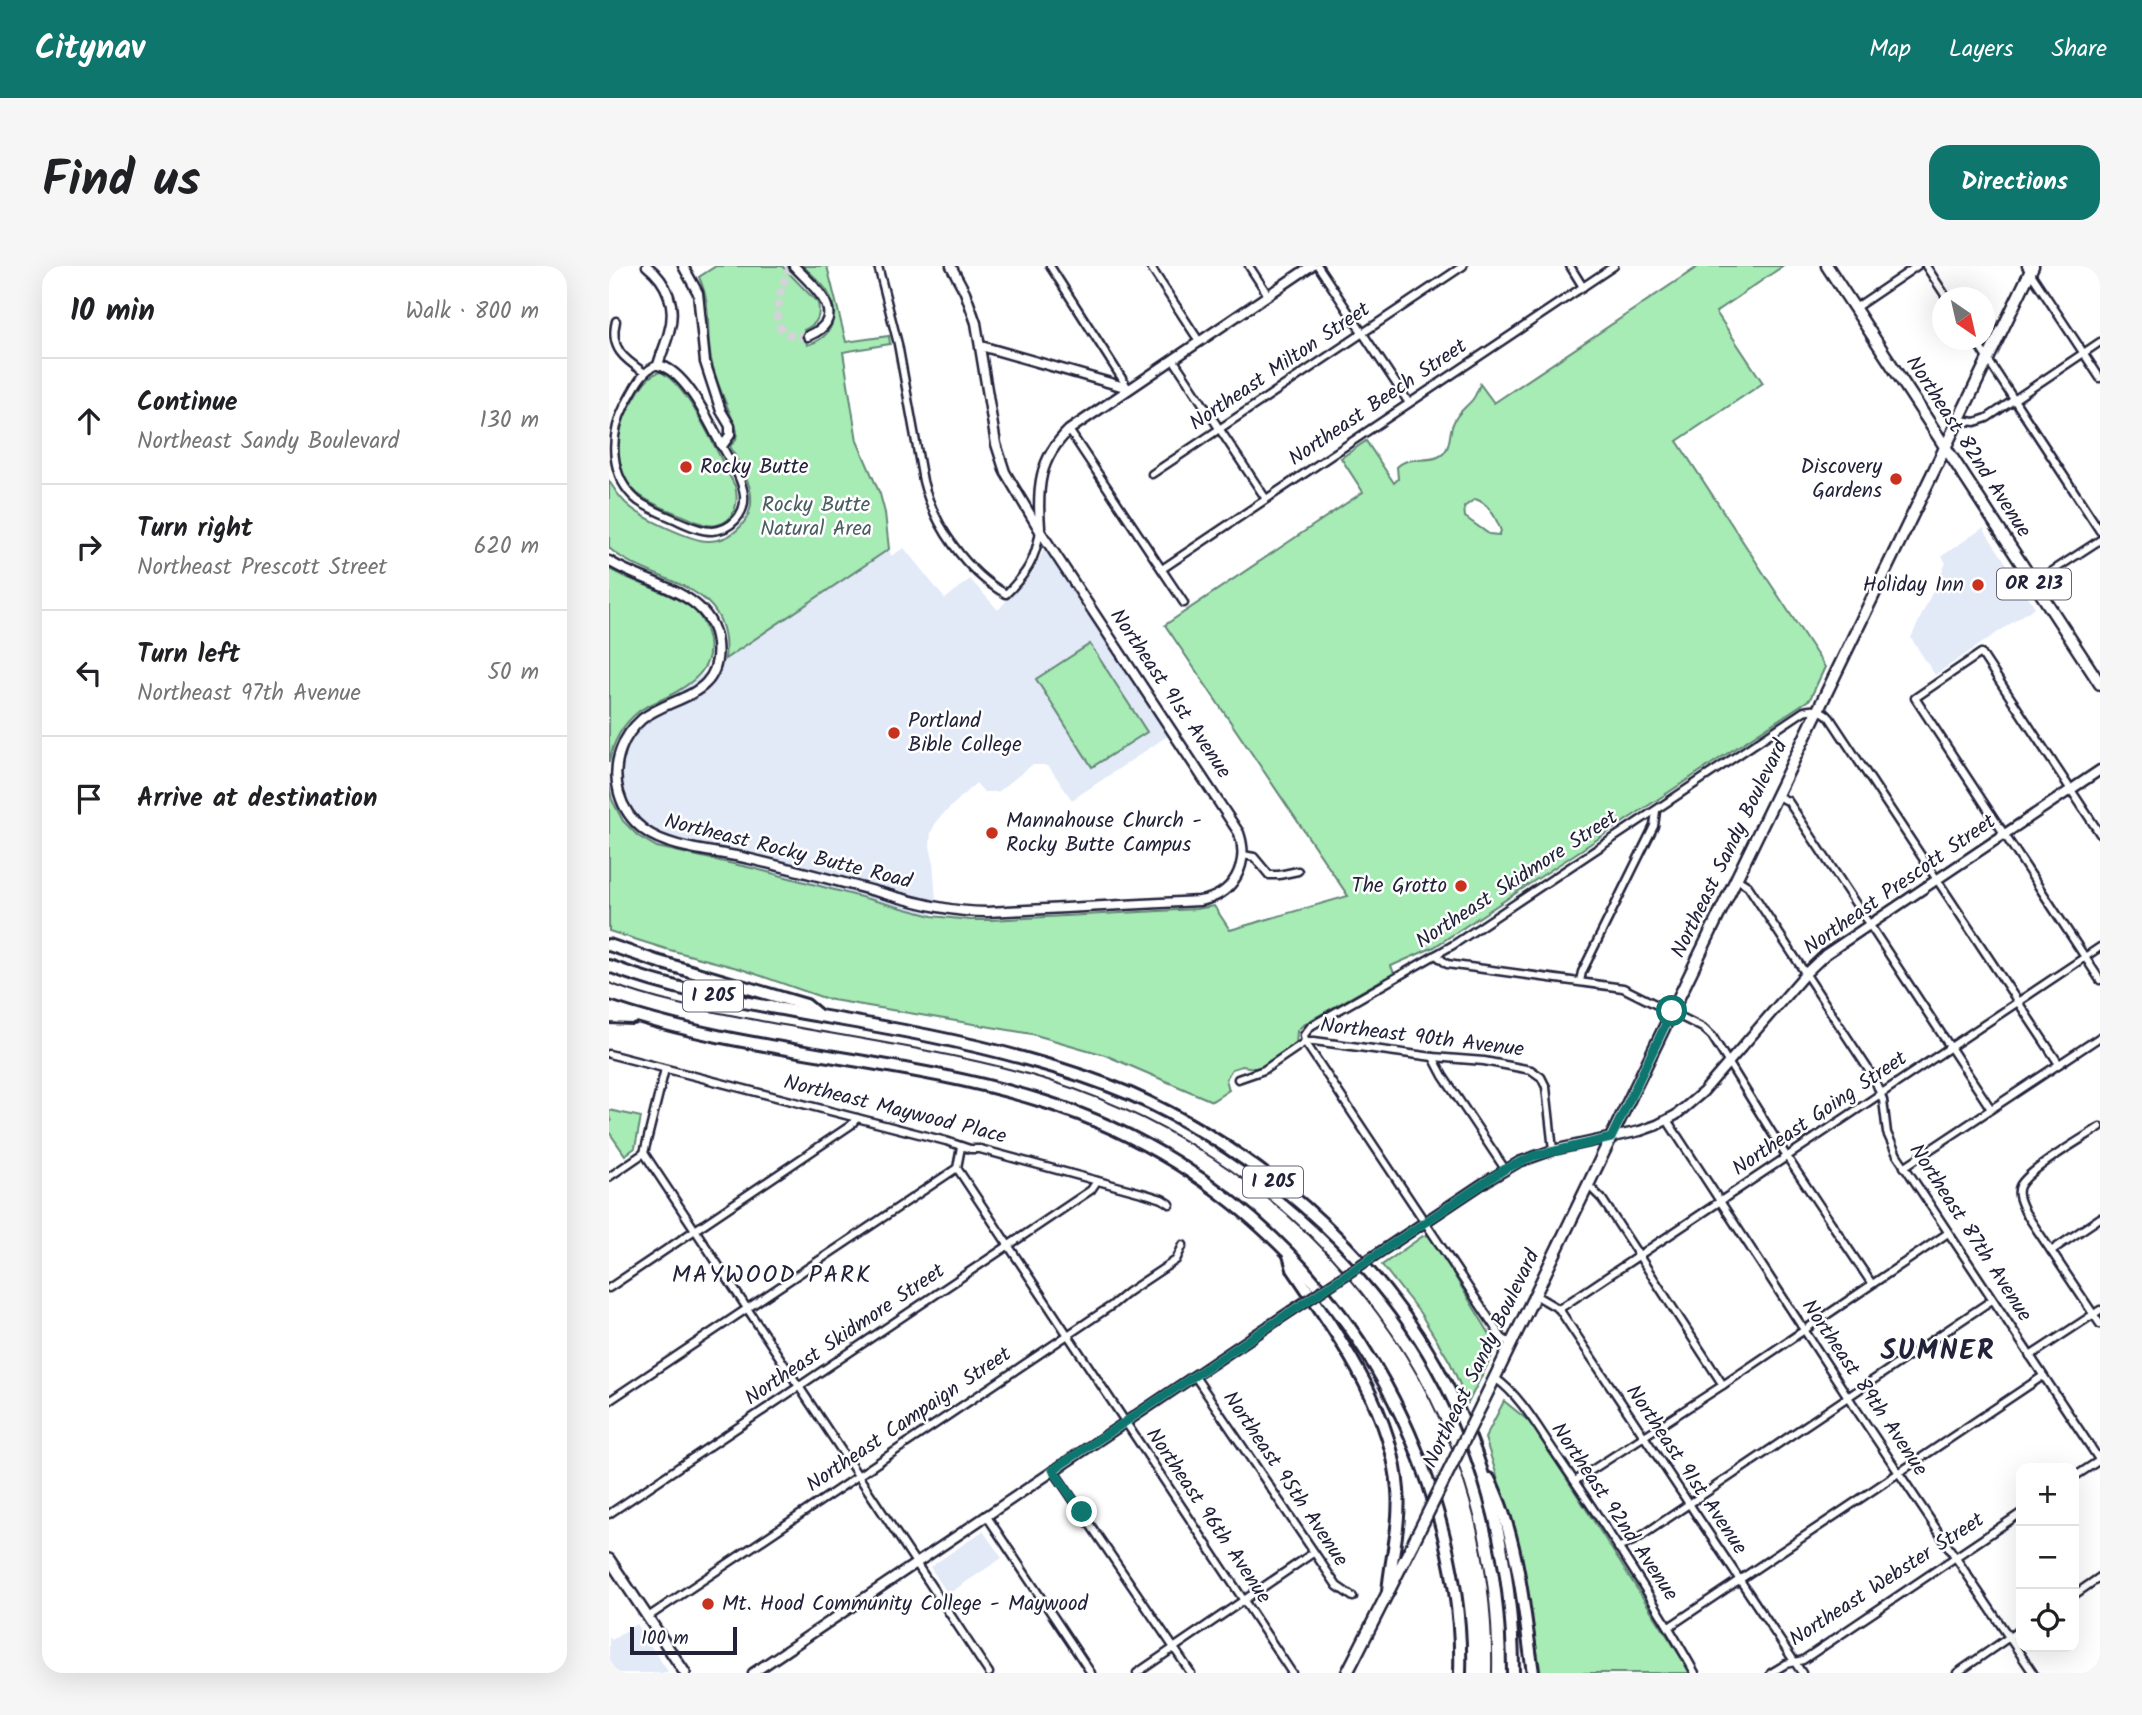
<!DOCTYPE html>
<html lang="en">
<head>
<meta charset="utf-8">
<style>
	:root { --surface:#fff; --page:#f6f6f6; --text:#202124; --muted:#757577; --line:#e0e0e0; --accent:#0f766e }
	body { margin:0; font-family:Kalam,sans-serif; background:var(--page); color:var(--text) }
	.controls { position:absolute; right:21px; bottom:21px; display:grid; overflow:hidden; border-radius:14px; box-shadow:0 7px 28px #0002 }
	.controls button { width:63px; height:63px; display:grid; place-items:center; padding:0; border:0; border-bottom:2px solid var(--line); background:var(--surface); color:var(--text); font:35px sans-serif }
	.compass { position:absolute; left:1323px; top:21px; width:63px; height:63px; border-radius:50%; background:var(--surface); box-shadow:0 7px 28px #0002; rotate:146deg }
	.scale { position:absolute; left:21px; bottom:18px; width:107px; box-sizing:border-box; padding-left:7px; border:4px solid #22223b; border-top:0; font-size:19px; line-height:24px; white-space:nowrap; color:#22223b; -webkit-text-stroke:5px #fff; paint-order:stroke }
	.stop { position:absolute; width:21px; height:21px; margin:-16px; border:5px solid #0f766e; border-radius:50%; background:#fff }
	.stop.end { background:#0f766e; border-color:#fff; box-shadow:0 2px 7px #0008 }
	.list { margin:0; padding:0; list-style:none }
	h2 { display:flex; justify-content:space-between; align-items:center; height:91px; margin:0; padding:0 28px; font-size:30px }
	h2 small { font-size:23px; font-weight:400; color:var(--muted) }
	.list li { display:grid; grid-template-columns:46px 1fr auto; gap:21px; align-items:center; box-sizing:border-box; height:126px; padding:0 28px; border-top:2px solid var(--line) }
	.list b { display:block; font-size:26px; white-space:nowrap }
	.list p { margin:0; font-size:23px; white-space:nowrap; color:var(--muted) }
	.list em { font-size:23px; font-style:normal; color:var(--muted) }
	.icon { flex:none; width:38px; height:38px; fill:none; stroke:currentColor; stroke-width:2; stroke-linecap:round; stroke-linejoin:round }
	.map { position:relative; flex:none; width:1491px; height:1407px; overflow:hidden; border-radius:21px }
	header { display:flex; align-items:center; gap:42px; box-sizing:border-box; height:98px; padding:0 35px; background:var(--accent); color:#fff }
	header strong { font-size:33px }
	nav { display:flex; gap:38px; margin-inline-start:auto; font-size:24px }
	.intro { display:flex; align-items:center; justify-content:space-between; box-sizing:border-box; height:168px; padding:0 42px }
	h1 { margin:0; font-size:49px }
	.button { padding:18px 32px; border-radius:21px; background:var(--accent); color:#fff; font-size:24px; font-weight:700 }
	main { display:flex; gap:42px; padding:0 42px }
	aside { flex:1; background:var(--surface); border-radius:21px; box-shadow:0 7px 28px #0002 }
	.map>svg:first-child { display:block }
</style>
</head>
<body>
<header>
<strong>Citynav</strong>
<nav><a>Map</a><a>Layers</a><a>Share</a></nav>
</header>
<div class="intro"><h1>Find us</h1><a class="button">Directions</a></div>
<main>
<aside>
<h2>10 min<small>Walk · 800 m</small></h2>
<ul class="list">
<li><svg class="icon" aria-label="ahead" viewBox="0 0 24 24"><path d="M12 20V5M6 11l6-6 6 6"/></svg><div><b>Continue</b><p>Northeast Sandy Boulevard</p></div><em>130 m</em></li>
<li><svg class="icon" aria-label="right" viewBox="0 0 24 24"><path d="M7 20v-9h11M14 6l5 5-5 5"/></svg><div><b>Turn right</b><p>Northeast Prescott Street</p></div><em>620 m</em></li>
<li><svg class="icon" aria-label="left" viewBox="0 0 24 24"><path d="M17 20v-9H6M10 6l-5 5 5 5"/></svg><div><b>Turn left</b><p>Northeast 97th Avenue</p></div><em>50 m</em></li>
<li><svg class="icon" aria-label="arrive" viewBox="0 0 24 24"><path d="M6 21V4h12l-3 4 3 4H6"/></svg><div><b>Arrive at destination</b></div></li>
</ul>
</aside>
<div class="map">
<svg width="1491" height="1407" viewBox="0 0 1491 1407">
	<rect width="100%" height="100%" fill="#fff"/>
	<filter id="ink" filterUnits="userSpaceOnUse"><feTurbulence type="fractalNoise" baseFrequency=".0143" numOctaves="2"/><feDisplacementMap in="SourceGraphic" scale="14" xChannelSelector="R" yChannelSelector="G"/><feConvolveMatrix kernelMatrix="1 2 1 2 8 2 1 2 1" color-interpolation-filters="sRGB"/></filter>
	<g filter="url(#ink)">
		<!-- built -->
		<g fill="#e2e9f7">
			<path d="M1374,262L1426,341L1326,409L1302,372L1337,297L1333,290Z"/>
			<path d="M295,282L336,333L361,313L389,344L424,306L435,283L560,469L463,534L441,502L435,499H423L389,526H375L367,517L329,553L322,566L321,580L324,594L327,636L323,650L147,603L57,585L38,577L21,563L8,544L0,521L2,488L8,470L19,456L38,440L58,432L280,283L282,290Z"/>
			<path d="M374,1265L393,1292L339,1328L321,1301Z"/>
			<path d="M27,1358L60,1407H0V1371L3,1374Z"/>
		</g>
		<!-- green -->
		<g fill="#a7ebb5" stroke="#648678" stroke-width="2" fill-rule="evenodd">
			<path d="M107,0H173L209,37C212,51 208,58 195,64L198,79C224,72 232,48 218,25C212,16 202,8 194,0H218L237,76L280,70L281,78L234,86L248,175L271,228L276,247L280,283L116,393C124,312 44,321 0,282V215C6,224 11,233 20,240C32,251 82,275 99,275C111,275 123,270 132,260C139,252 143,241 142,230C141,213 128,195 121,180L127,174L128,165C119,140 105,114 101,87C97,58 103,41 90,11Z"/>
			<path d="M1090,0H1174L1107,46L1154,117L1068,175L1216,401L1201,433L825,681L782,700L785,707L695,758L688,765L687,780L652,803L633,800L623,803L617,813L620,824L603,835L496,789L423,768L218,733L132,703L57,683L0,665V521L3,534L14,555L29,570L48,581L147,603L323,650L361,654H382L587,643L605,640L621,664L739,630L556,359L754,226L732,192L757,175L785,217L789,213L788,201C800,189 815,197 829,191C843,185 839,169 844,158C848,146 857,142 864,133C867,129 869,123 871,118L885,137ZM866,233C880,237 887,252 892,265L890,269L880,268L856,251L855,241Z"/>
			<path d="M52,106C82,123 109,189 126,220C130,235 127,255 108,259C97,262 83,253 72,249C57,243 42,238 29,228C2,206 3,167 21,140C29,128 36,108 52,106Z"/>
			<path d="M0,303C25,317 55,324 79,339C89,346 96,357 99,370C107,402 83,418 58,431C48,436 38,439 29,446C13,459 4,476 0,496Z"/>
			<path d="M481,378L538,466L483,501L427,413Z"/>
			<path d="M0,844L32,851L26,882L16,889L0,866V857L2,855L0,851Z"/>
			<path d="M821,969L888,1080L859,1137L841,1096L811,1047L773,999L814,970Z"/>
			<path d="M895,1135L922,1157L1082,1407H932L905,1264L876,1172Z"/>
		</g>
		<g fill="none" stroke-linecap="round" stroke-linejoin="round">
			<!-- tertiary-tunnel -->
			<path stroke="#d3d3d8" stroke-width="8" stroke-dasharray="8 4" stroke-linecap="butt" d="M181,0C172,24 150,76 199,70"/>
			<defs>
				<g id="minor">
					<path d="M269,0L289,78L314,215C325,259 357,306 397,328C418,307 426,295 431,265"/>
					<path d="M441,0L519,122"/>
					<path d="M541,0L590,75"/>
					<path d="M640,0L659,29"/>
					<path d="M709,0L800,137"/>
					<path d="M961,0L974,21"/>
					<path d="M1317,0L1338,32"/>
					<path d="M1417,0L1491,112"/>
					<path d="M1246,42L1308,0"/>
					<path d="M7,55C0,82 15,93 36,107"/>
					<path d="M1366,74L1491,265"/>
					<path d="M564,93L657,233"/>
					<path d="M49,99C33,103 24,125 16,139C0,170 0,211 29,235C39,242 51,247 63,252C75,257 89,265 103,265C122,264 137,248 135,229C133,212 121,195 113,180"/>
					<path d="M1351,154L1366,156L1378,152L1491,76"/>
					<path d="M460,164L575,337"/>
					<path d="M543,208L854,0"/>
					<path d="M553,303L1005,0"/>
					<path d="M1425,317L1491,274"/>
					<path d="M1168,530L1179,535L1382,843"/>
					<path d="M1491,568L1372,387L1306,432L1491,714"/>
					<path d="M634,589L645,591L660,609H670L689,605"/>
					<path d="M1128,613L1139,620L1265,812L1274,834L1278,867L1288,889L1491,1195"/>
					<path d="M827,689L838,698L1014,722L1094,762L1103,770L1178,891L1263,1018"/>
					<path d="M971,715L973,706L1045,560L1047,545"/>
					<path d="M696,776L695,769L702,760L844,679L1195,445C1204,442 1215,444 1221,452L1450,798"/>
					<path d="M696,776L893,1072L902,1078"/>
					<path d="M696,776L705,775L824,791L875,795L922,804L932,811L937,821L944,884"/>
					<path d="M0,788L337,875L361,883H371L537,928L553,933L561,938"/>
					<path d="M824,791L834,810L896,903"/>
					<path d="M629,813L655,804L696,776"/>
					<path d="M1058,854L1239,1131L1424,1407"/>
					<path d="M1491,861C1473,873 1420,903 1411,920C1407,929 1413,938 1416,946L1491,1058"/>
					<path d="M35,887L380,1407"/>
					<path d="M1295,901L1491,771"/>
					<path d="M348,902L683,1407"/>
					<path d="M0,911L35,887L56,803"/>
					<path d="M979,919L993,933L1114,1119"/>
					<path d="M1442,985L1491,952"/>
					<path d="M0,1022L242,859L248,852"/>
					<path d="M926,1029L950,1043L1193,1407"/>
					<path d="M950,1043L1491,681"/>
					<path d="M1421,1090L1491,1044"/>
					<path d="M585,1109L728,1320L744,1331"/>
					<path d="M886,1112C913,1131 930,1164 949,1191C997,1261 1045,1333 1086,1407"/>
					<path d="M0,1135L348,902L352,881"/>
					<path d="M444,1204L582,1407"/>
					<path d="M1465,1211L1491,1194"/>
					<path d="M966,1215L1114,1119L1339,967"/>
					<path d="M0,1248L482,924L488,915"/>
					<path d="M377,1249L482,1407"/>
					<path d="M1009,1282L1028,1273L1383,1034"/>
					<path d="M1465,1329L1491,1311"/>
					<path d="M39,1351L502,1040L519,1026L567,994L574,979"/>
					<path d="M1060,1361L1434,1110"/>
					<path d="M528,1407L704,1287"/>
					<path d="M1162,1407L1177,1398L1194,1394L1412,1247"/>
					<path d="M1348,1407L1412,1363"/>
				</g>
				<g id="tertiary">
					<path d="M38,0C58,16 68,40 60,66C57,78 52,88 49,99C77,104 101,158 113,180L121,169V160L112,145L96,96L89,27L74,0"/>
					<path d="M185,0C203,19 244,51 199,70"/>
					<path d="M372,80L519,122"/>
					<path d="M431,262C428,221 430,193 460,164L702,0"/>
					<path d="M0,295C36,319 103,324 108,377C114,432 64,429 33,453C24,461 16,472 12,483C1,512 10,545 35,564C62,584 109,585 141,593C184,603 227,615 269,626C306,636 340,646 378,646L590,635C624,630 641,599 630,567L431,265L396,206L387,178L367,57L356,26L342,0"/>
					<path d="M777,982L876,916L910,896L944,884L1031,865L1048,859L1067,849L1094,826L1197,707L1217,688L1491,504"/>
					<path d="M144,1407L682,1045"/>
				</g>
				<path id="secondary" d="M0,1293L76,1407"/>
				<g id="primary">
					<path d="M1218,0L1491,418"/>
					<path d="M872,1140L1424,0"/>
					<path d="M738,1407L804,1277"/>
				</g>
				<g id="motorway">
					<path d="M0,679L47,695L197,739L209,749"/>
					<path d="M0,700C68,726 140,737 211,750C282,762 355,775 424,795C457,804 490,815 521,828C642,881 763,985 827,1100C879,1193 904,1301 904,1407"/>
					<path d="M0,741C141,789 294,791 436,836C623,895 769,1048 825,1235C842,1290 853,1349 851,1407"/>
					<path d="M0,751L24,752"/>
					<path d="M680,989L684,1003C728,1068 783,1143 789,1224C792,1258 782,1292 779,1326"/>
					<path d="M880,1213C909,1269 915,1345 924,1407"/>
				</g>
			</defs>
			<!-- minor casing -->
			<use href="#minor" stroke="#22223b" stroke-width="11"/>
			<!-- tertiary casing -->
			<use href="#tertiary" stroke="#22223b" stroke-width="13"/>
			<!-- secondary casing -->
			<use href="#secondary" stroke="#22223b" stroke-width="14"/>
			<!-- primary casing -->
			<use href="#primary" stroke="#22223b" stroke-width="15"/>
			<!-- motorway casing -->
			<use href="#motorway" stroke="#22223b" stroke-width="16"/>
			<!-- minor -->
			<use href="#minor" stroke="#fff" stroke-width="6"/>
			<!-- tertiary -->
			<use href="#tertiary" stroke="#fff" stroke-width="8"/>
			<!-- secondary -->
			<use href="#secondary" stroke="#fff" stroke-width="9"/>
			<!-- primary -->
			<use href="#primary" stroke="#fff" stroke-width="10"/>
			<!-- motorway -->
			<use href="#motorway" stroke="#fff" stroke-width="10"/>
			<!-- tram -->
			<path stroke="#22223b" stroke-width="2" d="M0,717C49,736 100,745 152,755C239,771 329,784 415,807C687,882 889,1120 883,1407"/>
			<defs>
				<path id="tertiary-bridge" d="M682,1045L777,982"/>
				<path id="primary-bridge" d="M804,1277L872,1140"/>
			</defs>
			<!-- tertiary-bridge casing -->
			<use href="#tertiary-bridge" stroke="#22223b" stroke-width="13" stroke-linecap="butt"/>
			<!-- primary-bridge casing -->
			<use href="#primary-bridge" stroke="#22223b" stroke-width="15" stroke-linecap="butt"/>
			<!-- tertiary-bridge -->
			<use href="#tertiary-bridge" stroke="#fff" stroke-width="8"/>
			<!-- primary-bridge -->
			<use href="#primary-bridge" stroke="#fff" stroke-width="10"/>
		</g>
	</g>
	<g fill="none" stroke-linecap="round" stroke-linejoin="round" filter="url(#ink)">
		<!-- route -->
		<path stroke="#0f766e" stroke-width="9" d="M473,1246L444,1204L896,903L925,890L1002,872L1063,745"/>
	</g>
	<!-- markers -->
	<g fill="#c8321e" stroke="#fff" stroke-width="2.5">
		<circle cx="77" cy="201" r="7"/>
		<circle cx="1287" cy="213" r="7"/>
		<circle cx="1369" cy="319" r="7"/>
		<circle cx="285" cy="467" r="7"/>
		<circle cx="383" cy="567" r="7"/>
		<circle cx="852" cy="620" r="7"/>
		<circle cx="99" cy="1338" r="7"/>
	</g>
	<g text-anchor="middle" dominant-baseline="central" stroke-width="5" stroke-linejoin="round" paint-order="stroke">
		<!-- shield labels -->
		<g fill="#fff" stroke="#646476" stroke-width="2">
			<rect x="1388" y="302.5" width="74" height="31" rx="5"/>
			<rect x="74" y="714.5" width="60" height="31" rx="5"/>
			<rect x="634" y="900.5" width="60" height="31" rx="5"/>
		</g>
		<g font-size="19" font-weight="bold" fill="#22223b">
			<text x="1425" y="318">OR 213</text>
			<text x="104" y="730">I 205</text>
			<text x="664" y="916">I 205</text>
		</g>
		<!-- street labels -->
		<g font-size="21" fill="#22223b" stroke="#fff">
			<text transform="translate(671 101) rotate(-34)">Northeast Milton Street</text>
			<text transform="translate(769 137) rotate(-34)">Northeast Beech Street</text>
			<text transform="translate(1359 181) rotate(57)">Northeast 82nd Avenue</text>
			<text transform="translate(561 428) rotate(56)">Northeast 91st Avenue</text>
			<text transform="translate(1121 583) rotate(-64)">Northeast Sandy Boulevard</text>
			<text transform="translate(179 586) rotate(14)">Northeast Rocky Butte Road</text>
			<text transform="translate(908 614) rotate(-33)">Northeast Skidmore Street</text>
			<text transform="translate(1291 619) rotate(-35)">Northeast Prescott Street</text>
			<text transform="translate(813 772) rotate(7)">Northeast 90th Avenue</text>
			<text transform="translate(286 844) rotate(14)">Northeast Maywood Place</text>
			<text transform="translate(1211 848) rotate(-34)">Northeast Going Street</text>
			<text transform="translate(1361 967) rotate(57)">Northeast 87th Avenue</text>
			<text transform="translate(236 1069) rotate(-34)">Northeast Skidmore Street</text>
			<text transform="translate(873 1093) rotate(-64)">Northeast Sandy Boulevard</text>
			<text transform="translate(1255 1122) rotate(56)">Northeast 89th Avenue</text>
			<text transform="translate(300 1154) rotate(-34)">Northeast Campaign Street</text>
			<text transform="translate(1077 1204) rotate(56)">Northeast 91st Avenue</text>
			<text transform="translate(676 1213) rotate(56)">Northeast 95th Avenue</text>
			<text transform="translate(1005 1246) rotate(56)">Northeast 92nd Avenue</text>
			<text transform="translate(599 1250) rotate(56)">Northeast 96th Avenue</text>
			<text transform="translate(1278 1314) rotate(-33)">Northeast Webster Street</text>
		</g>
		<!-- poi labels -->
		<g font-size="21" fill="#22223b" stroke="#fff" text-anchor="start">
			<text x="91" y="201">Rocky Butte</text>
			<text x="1273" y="201" text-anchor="end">Discovery<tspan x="1273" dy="24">Gardens</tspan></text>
			<text x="1355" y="319" text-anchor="end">Holiday Inn</text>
			<text x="299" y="455">Portland<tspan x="299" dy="24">Bible College</tspan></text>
			<text x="397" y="555">Mannahouse Church -<tspan x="397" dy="24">Rocky Butte Campus</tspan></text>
			<text x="838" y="620" text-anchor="end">The Grotto</text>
			<text x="113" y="1338">Mt. Hood Community College - Maywood</text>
		</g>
		<!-- park labels -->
		<g font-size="21" fill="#4a5e60" stroke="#fff">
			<text x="207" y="239">Rocky Butte<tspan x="207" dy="24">Natural Area</tspan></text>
		</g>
		<!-- quarter labels -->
		<g font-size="24" letter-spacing="2" fill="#22223b" stroke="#fff">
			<text x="163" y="1009">MAYWOOD PARK</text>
		</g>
		<!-- district labels -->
		<g font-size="28" font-weight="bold" letter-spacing="2" fill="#22223b" stroke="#fff">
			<text x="1329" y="1085">SUMNER</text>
		</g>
	</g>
</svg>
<div class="controls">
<button>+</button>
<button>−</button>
<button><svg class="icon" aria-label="locate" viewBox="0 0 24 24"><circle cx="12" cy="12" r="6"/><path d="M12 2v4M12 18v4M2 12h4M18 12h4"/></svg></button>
</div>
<svg class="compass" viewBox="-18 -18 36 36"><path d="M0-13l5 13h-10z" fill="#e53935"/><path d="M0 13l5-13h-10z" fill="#757577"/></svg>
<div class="scale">100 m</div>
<div class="stop" style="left:1063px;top:745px"></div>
<div class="stop end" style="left:473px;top:1246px"></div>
</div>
</main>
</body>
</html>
